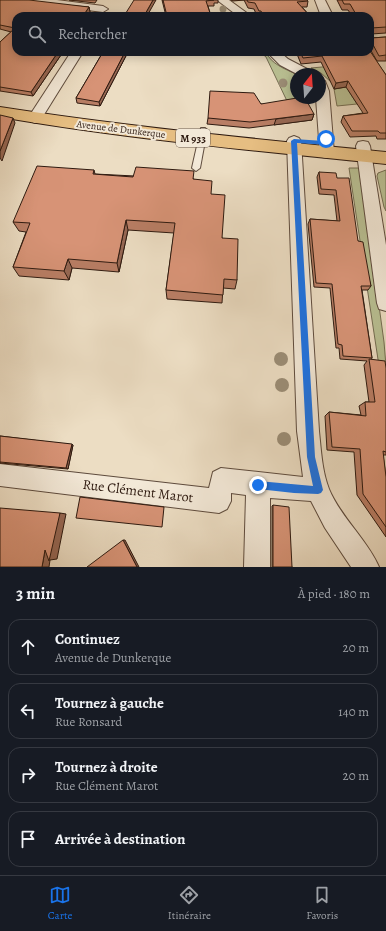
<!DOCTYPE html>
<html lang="fr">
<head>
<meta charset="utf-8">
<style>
	:root { --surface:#171b24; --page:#20242c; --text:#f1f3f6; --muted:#9ea1a6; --line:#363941; --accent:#1a73e8 }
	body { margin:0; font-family:Alegreya,serif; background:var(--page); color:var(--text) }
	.compass { position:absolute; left:290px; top:68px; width:36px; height:36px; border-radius:50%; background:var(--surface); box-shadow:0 2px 10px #0003; rotate:17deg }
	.stop { position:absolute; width:12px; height:12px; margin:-9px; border:3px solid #1a73e8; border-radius:50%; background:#fff }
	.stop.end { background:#1a73e8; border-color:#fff; box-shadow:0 1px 4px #0008 }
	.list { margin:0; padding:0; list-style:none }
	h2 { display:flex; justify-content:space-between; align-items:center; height:52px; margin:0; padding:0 16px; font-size:17px }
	h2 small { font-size:13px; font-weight:400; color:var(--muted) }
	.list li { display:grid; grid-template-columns:26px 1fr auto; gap:12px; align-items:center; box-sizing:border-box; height:56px; margin:0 8px 8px; padding:0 8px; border:1px solid var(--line); border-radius:12px }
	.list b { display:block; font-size:15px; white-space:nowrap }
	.list p { margin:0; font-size:13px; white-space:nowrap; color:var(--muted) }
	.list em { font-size:13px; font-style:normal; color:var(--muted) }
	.icon { flex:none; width:22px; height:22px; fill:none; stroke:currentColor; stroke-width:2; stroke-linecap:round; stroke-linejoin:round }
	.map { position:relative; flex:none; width:386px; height:567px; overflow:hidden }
	.search { position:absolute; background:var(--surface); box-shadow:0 2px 10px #0003; left:12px; right:12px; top:12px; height:44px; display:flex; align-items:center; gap:10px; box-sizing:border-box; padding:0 14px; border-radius:12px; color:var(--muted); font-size:15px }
	.sheet { height:308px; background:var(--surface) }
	nav { display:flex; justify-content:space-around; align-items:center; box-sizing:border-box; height:56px; border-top:1px solid var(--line); background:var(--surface); font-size:11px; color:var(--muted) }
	nav a { display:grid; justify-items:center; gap:2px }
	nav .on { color:var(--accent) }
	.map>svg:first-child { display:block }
</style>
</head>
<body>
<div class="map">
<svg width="386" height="567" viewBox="0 0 386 567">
	<rect width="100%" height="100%" fill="#ecddc3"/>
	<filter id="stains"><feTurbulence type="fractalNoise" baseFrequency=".005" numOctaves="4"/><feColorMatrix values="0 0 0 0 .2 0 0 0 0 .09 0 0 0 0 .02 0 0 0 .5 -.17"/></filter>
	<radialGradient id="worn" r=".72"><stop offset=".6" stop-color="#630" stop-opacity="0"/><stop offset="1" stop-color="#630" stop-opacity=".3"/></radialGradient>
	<!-- green -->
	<g fill="#b9c093" stroke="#746d52">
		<path d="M260,52H266C271,64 285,69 296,74V98H313L287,101L266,57Z"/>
		<path d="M333,66L357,104L337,106L334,89L342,87L331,82L321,73L311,68Z"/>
		<path d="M349,168H360L384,342L386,366H379Z"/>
		<path d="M386,170V211L384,207L377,176L378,173Z"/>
	</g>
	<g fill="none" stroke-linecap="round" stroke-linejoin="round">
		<defs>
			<path id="service" d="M201,128H205L207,130L200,168L196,171L192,168Z"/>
			<g id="minor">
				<path d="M26,0H57L103,6L108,9L103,12L31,3Z"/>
				<path d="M217,0H229L251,16H238Z"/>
				<path d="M315,0H325L333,16H321Z"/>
				<path d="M71,52H83L40,121L35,123L30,121L28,118Z"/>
				<path d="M267,52H280L288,59L311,71L313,74H297L280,65Z"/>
				<path d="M320,80L325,81L329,91L334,153L332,157L327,158L322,157L320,153L316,98H320Z"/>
				<path d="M294,136L299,138L301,141L319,431C321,450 322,471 329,489C341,518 367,539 379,567H351L325,528L311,501L270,498V567H244L246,495L231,493V501L227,509L219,513L0,486V464L209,488L213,472L221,468L303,477L297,431L287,141L289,138Z"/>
				<path d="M363,141L368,142L370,146L386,245V311L379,309L377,303L356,146L358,142Z"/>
			</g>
			<path id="primary" d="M0,107C128,127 257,139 386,152V164C257,151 128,139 0,117Z"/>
		</defs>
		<!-- service casing -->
		<use href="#service" stroke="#5e4b3d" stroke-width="2"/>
		<!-- minor casing -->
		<use href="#minor" stroke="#5e4b3d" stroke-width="2"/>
		<!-- primary casing -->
		<use href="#primary" stroke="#2e1a10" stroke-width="2"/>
		<!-- service -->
		<use href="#service" fill="#f3e9d8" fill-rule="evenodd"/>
		<!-- minor -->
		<use href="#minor" fill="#f3e9d8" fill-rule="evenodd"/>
		<!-- primary -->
		<use href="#primary" fill="#e6be82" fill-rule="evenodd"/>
	</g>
	<!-- trees -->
	<g fill="#9b8d76">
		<circle cx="223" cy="9" r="3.5"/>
		<circle cx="283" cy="83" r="4.5"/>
		<circle cx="281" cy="359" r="7"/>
		<circle cx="282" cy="385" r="7"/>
		<circle cx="284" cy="439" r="7"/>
	</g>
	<!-- wall -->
	<g fill="#b97e65" stroke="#2e1a10">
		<path d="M0,0L89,7L90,12L16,52H63L33,96L0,91V42L11,32L0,29Z"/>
		<path d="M69,0H97L95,3Z"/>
		<path d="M162,0H218V3H214V6H208L211,16H166Z"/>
		<path d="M231,0H307L308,1L307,7H302L310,16H257L254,9L248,8L244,0L233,1Z"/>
		<path d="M337,0H386V33L371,34V38L386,37V61H377L370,49V16H352L348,10H342Z"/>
		<path d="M103,52H128L100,106L77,103L76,98Z"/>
		<path d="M175,52H211L176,55Z"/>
		<path d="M285,52H370L386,75V139H377L376,136L350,137L341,122L343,116L363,113L346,87L334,89L321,62L301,64L297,54L289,55V53L286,54Z"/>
		<path d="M261,104L314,114L312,120L249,128L207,124L208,118Z"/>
		<path d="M94,170L95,174L194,179L211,194L222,238L237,280L235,289L223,288L222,303L167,299L166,290L174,233L128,230L119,272L72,268L69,280L19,276L13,267L26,232L19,231L13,222Z"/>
		<path d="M319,172L337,178L358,241L371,286L368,290H362L372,358L371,360L386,368V455H383L386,477V537L357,495L354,452L327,450L325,416L329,412L361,415L359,406L365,402H369L364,365L367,361L340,359L339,348H336L330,288L314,287L308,224L310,219L337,221L334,195L319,194L317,177Z"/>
		<path d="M0,436L73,445L68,469L0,463Z"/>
		<path d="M273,505L292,567H272V506Z"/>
	</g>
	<!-- shaded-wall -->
	<g fill="#966753" stroke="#2e1a10">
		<path d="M153,0H156L147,16H144Z"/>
		<path d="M89,7L90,12L87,16H83Z"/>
		<path d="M58,52H63L33,96L31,92Z"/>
		<path d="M125,52H128L100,106L99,102Z"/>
		<path d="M348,81L346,87L334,89L336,83Z"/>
		<path d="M314,114L312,120L274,125L276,119Z"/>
		<path d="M13,118L15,123L2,161L0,158V151Z"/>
		<path d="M126,220L128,230L119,272L117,263Z"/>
		<path d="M68,259L72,268L69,280L64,271Z"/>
		<path d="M72,444L73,445L68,469L66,468Z"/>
		<path d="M60,513L66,514L57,559L50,560L49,567H42L45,550Z"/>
		<path d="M123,540H125L139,567H137Z"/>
	</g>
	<!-- building -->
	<g fill="#d79376" stroke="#2e1a10">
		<path d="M0,0H29L89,7L83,16H16V52H58L31,92L0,87V42L15,28L0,25Z"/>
		<path d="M134,0H153L144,16H124Z"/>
		<path d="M163,0H214L206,1L211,16H167Z"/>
		<path d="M247,0H307L308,1L297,2L310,16H263L261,11H259L255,3L248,2Z"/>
		<path d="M342,0H386V27L371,28V38L386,37V55L379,56L370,39V16H357L350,4H344Z"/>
		<path d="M370,51L386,75V133H380L378,131H352L343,116L368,113L348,81L336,83L322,56L303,58L300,52H370Z"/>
		<path d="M103,52H125L99,102L76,98Z"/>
		<path d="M210,91L254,93L261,104L297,98H305L314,114L250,122L208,118Z"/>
		<path d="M0,115L13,118L0,151Z"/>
		<path d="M37,166L94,170L93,174L133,177L136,167L194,171L193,179L212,181L211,194L225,195L222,238L238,239L237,280L224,279L223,295L166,290L175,223L126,220L117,263L68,259L64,271L13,267L30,223L13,222Z"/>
		<path d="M319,172L336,173L337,178H349L358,241L363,242L371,286H361L372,358L343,356L342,345L338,344L332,284L316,283L310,219L340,221L336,190L321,189Z"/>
		<path d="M369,359L385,361L386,368V452L383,451L386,477V527L363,494L360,449L332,447L329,412L366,416L365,402H375Z"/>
		<path d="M0,436L72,444L66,468L0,462Z"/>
		<path d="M80,497L164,507L162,527L76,518Z"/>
		<path d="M273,505L289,507L292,567H273Z"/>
		<path d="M0,508L60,513L49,561L45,550L42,567H0Z"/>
		<path d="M123,540L137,567H87Z"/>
	</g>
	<!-- route -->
	<path fill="#1a73e8" d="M324,138L329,139L328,145L297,143L315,457L323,490L321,493L318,494L294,493L258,489L255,488L253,485L255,482L258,481L313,486L307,457L291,141L294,139L324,141Z"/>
	<g text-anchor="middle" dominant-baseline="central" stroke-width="4" stroke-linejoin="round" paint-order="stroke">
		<!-- far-street labels -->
		<g font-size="10" fill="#2e1a10" stroke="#f3e9d8">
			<text transform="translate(121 129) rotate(7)">Avenue de Dunkerque</text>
		</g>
		<!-- shield labels -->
		<rect fill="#f3e9d8" stroke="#69584c" stroke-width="1" x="176" y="129" width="34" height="18" rx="3"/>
		<g font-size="11" font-weight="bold" fill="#2e1a10">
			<text x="193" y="138">M 933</text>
		</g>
		<!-- near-street labels -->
		<g font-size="14" fill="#2e1a10" stroke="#f3e9d8">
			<text transform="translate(138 491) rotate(7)">Rue Clément Marot</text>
		</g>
	</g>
	<rect width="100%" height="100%" filter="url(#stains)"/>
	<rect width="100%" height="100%" fill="url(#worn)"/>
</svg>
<svg class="compass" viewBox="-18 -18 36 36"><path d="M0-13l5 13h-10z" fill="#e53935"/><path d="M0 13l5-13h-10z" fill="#9ea1a6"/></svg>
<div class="stop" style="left:326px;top:139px"></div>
<div class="stop end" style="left:258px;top:485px"></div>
<div class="search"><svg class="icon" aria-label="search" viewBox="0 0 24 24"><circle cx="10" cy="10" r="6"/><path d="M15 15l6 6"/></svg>Rechercher</div>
</div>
<section class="sheet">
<h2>3 min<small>À pied · 180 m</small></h2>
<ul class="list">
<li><svg class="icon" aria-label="ahead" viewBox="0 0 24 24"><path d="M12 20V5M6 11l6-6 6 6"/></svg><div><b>Continuez</b><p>Avenue de Dunkerque</p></div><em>20 m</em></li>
<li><svg class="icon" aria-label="left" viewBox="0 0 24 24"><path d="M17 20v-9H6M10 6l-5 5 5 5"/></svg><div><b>Tournez à gauche</b><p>Rue Ronsard</p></div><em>140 m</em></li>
<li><svg class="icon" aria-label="right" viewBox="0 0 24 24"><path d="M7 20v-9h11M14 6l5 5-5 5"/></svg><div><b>Tournez à droite</b><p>Rue Clément Marot</p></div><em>20 m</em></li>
<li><svg class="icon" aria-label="arrive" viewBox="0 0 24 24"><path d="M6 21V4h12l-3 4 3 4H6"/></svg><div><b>Arrivée à destination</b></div></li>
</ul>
</section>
<nav>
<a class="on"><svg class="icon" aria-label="map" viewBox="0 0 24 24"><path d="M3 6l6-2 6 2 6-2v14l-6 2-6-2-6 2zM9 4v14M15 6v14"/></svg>Carte</a>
<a><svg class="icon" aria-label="directions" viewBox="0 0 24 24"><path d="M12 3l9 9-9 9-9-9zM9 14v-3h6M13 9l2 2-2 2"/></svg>Itinéraire</a>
<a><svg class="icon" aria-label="saved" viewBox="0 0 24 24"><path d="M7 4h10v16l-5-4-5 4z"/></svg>Favoris</a>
</nav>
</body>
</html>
